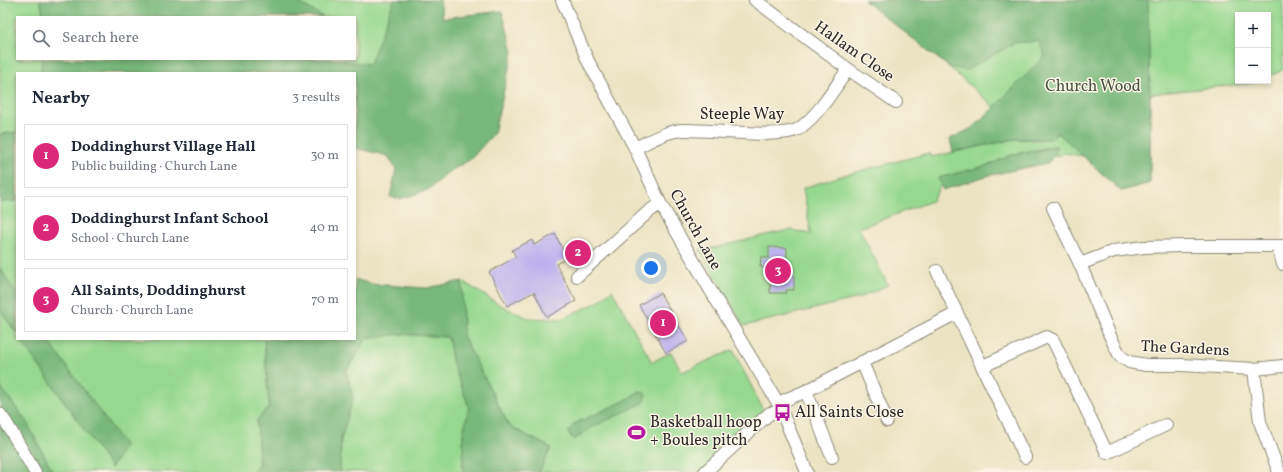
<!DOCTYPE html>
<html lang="en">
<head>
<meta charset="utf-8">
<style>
	:root { --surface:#fff; --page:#f6f6f7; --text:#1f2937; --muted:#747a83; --line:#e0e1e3; --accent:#db2777 }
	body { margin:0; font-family:Vollkorn,serif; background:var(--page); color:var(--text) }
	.controls { position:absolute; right:12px; top:12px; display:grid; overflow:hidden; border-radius:0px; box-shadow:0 2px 6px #0003 }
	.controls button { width:36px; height:36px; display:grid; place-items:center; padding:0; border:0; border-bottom:1px solid var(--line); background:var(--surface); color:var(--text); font:20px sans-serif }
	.you { position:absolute; left:651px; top:268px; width:14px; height:14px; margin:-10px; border:3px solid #fff; border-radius:50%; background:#1a73e8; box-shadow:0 0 0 6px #1a73e833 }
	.badge { display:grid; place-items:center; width:26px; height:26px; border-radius:50%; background:var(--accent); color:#fff; font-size:13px; font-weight:700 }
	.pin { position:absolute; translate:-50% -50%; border:2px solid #fff; box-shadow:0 1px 4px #0006 }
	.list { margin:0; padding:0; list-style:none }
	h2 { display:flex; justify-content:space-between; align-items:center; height:52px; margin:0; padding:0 16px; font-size:17px }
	h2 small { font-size:13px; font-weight:400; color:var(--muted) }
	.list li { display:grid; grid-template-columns:26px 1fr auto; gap:12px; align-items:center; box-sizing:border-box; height:64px; margin:0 8px 8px; padding:0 8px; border:1px solid var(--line); border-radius:0px }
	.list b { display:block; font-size:15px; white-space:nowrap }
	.list p { margin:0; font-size:13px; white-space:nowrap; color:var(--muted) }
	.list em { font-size:13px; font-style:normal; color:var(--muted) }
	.icon { flex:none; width:22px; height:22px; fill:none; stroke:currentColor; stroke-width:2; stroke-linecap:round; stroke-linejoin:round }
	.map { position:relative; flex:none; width:1283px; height:472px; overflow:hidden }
	.search { position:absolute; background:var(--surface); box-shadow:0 2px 6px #0003; left:16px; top:16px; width:340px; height:44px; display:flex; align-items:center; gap:10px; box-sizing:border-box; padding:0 14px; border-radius:0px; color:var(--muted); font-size:15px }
	.panel { position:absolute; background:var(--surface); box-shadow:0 2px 6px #0003; left:16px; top:72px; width:340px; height:268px; border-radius:0px }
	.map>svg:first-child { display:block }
</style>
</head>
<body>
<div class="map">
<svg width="1283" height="472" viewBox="0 0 1283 472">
	<rect width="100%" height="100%" fill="#fcf5e5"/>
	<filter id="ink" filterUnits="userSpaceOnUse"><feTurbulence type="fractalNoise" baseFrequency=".025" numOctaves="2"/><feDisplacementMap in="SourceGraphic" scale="8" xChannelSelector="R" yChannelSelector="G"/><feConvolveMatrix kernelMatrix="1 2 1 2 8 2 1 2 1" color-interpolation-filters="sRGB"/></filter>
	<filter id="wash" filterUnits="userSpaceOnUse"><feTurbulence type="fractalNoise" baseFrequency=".012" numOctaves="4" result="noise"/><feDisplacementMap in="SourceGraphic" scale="16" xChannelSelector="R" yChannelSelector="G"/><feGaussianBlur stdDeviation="0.9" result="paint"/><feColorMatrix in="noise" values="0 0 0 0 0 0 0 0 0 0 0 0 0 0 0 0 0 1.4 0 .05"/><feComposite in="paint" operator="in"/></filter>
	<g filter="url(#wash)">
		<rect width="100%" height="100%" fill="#ebe4c3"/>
		<!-- green -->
		<g fill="#96d88f" stroke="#60825d">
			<path d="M0,0H40L44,17H17V59H42L41,73H17V132L0,134Z"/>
			<path d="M294,0H394L371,64L344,62L343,59H355V17H323Z"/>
			<path d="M864,0H1283V70L1268,77V15H1238V81H1258L1255,83L1150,94V183L1121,191L1083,156L1064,153L1056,157L1055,146L1014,154L989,165L939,178L941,185L932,201L859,228L888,285L859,298L744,326L700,250L718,247L770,234L791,230L811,234L803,188L844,175L929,153L931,157L1015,139L1039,140L1055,131L994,107L949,67Z"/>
			<path d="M17,201V339H264L269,407L257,420L259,463L252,472H53L26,421L0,386V202Z"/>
			<path d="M462,281L500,305L528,318L561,319L598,302L612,290L652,362L671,352L682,372L733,350L758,399L764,413L705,472H539L551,448L509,426L463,336Z"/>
			<path d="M398,334L448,337L453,364L469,407L463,434V472H340L341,439L353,398L346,371L366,339Z"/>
		</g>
		<!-- forest -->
		<g fill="#78b87a" stroke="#527252">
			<path d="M40,0H294L323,17H44Z"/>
			<path d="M394,0H440L443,18L502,11L513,52L494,133L471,159L447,173L428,190L400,199L390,197L396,169L388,156L355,148V73H41L42,59H343L344,62L370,64Z"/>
			<path d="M864,0H1148L1150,94V183L1121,191L1056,131L1055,136L1052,139H1015L953,152L950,139L974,127L1045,56L1039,41L1014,43L967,70L949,67Z"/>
			<path d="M17,132V201L0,202V134Z"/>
			<path d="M1053,146H1056V153L1048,163L986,176L943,190L938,178L989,165L1014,154L1039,150Z"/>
			<path d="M0,268L17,295V334L0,310Z"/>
			<path d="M355,279L371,284L426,288L462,281L463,336L509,426L551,448L539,472H463V434L469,407L453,364L448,337L398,334L366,339L346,371L353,398L341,439L340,472H252L259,463L257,420L269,407L264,339H355Z"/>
			<path d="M20,339H47L125,446L111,468Z"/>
			<path d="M0,386L26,421L53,472H0Z"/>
			<path d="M640,391L646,394L643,403L591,428L574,440L568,433L574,424L624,401Z"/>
		</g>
		<g id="blocks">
			<!-- building -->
			<g fill="#bdb2ed">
				<path d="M555,234L567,258L556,264L576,301L547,317L534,292L507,306L489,272L516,257L512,250L532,240L534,245Z"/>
				<path d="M769,247L787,248L786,276H794V290H786V293H770V279H769V267H760L761,257L769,258Z"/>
				<path d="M660,293L688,341L666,353L639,305Z"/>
			</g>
		</g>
	</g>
	<g filter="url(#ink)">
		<use href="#blocks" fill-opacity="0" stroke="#8b8877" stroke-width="1"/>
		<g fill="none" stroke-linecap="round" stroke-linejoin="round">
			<defs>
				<g id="minor">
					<path d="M562,0L588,61L635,148L660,203L711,291L778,403L807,472"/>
					<path d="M755,0L848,69L896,102"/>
					<path d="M635,148C650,141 666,131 683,130C707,129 784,140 800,128C820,113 834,89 848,69"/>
					<path d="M1053,208L1080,264L1111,338L1120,356L1129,362L1146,365H1181L1254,369L1283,366"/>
					<path d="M1278,247L1283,264"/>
					<path d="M1080,264L1114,251L1144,247L1185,246H1283"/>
					<path d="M937,271L1025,457"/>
					<path d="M577,276L646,214L660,203"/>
					<path d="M862,362L887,421"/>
					<path d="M983,366L1047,337L1053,340L1107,453L1166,425"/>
					<path d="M1254,369L1260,422L1279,472"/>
					<path d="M806,391L832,457"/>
					<path d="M778,403L806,391L957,313"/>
					<path d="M0,414L7,424L35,472"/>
					<path d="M705,472L770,413H782"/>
				</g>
			</defs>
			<!-- minor casing -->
			<use href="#minor" stroke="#8b8877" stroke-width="14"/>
			<!-- minor -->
			<use href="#minor" stroke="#fff" stroke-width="12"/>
		</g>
	</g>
	<!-- icons -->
	<defs>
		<symbol id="bus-bare" viewBox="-9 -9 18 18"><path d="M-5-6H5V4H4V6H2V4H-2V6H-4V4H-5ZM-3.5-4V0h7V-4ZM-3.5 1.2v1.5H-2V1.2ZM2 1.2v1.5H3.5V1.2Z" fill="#b5179e" stroke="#fcf5e5" stroke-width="2.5" paint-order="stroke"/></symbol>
		<symbol id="stadium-bare" viewBox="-9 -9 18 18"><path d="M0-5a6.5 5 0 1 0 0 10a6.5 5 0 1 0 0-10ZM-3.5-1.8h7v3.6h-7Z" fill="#b5179e" stroke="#fcf5e5" stroke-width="2.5" paint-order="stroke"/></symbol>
	</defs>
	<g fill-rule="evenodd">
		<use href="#bus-bare" x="770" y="400" width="25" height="25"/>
		<use href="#stadium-bare" x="624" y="420" width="25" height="25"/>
	</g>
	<g text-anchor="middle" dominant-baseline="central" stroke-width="3" stroke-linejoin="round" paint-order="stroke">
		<!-- street labels -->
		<g font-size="16" fill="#2b2b2b" stroke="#fcf5e5">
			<text transform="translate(854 52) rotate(35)">Hallam Close</text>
			<text x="742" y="115">Steeple Way</text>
			<text transform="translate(695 230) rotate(61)">Church Lane</text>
			<text transform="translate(1185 349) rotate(3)">The Gardens</text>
		</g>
		<!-- park labels -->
		<g font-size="16" fill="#465644" stroke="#fcf5e5">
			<text x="1093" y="87">Church Wood</text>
		</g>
		<!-- poi labels -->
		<g font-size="16" fill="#2b2b2b" stroke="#fcf5e5" text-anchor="start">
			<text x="795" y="413">All Saints Close</text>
			<text x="650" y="423">Basketball hoop<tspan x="650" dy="18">+ Boules pitch</tspan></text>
		</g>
	</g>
</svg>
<div class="controls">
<button>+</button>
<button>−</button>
</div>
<div class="you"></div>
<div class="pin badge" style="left:663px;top:323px">1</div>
<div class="pin badge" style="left:578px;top:253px">2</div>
<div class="pin badge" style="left:778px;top:271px">3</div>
<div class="search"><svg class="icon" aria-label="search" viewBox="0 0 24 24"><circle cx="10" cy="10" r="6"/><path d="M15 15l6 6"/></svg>Search here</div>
<section class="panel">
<h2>Nearby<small>3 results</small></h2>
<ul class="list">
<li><span class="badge">1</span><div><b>Doddinghurst Village Hall</b><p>Public building · Church Lane</p></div><em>30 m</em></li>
<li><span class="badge">2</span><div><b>Doddinghurst Infant School</b><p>School · Church Lane</p></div><em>40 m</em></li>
<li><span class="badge">3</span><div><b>All Saints, Doddinghurst</b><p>Church · Church Lane</p></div><em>70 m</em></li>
</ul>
</section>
</div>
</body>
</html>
